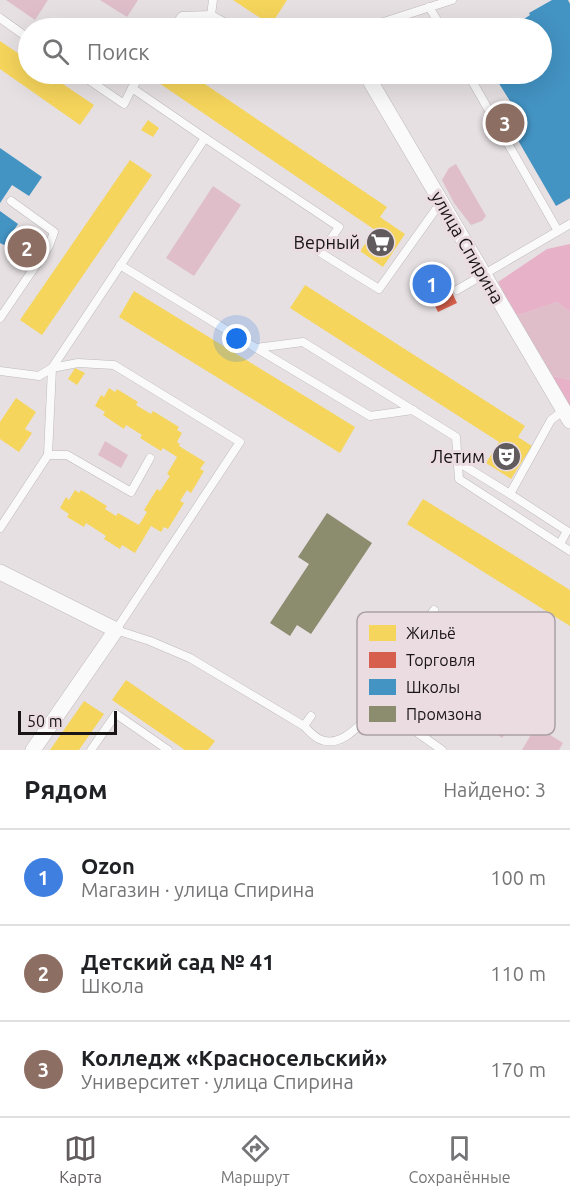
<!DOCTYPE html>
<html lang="ru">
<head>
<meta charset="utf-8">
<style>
	:root { --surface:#fff; --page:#f6f6f6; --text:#202124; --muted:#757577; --line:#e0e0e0; --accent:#615b5d }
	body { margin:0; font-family:Ubuntu,sans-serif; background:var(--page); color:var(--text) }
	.scale { position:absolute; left:18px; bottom:15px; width:99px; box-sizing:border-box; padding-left:6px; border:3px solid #191416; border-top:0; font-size:16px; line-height:21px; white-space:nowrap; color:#191416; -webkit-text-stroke:4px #eadce1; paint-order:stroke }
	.you { position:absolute; left:237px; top:339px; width:21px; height:21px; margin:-15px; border:4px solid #fff; border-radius:50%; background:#1a73e8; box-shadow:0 0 0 9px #1a73e833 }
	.badge { display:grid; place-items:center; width:39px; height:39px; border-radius:50%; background:var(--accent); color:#fff; font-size:20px; font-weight:700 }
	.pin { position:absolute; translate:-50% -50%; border:3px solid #fff; box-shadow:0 2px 6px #0006 }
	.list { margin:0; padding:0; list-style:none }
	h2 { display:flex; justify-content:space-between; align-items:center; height:78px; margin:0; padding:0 24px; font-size:26px }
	h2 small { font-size:20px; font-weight:400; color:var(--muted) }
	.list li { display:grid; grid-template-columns:39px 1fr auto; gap:18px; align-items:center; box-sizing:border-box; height:96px; padding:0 24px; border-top:2px solid var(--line) }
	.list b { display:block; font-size:22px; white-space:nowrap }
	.list p { margin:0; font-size:20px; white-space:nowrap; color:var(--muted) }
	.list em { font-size:20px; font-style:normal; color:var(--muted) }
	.icon { flex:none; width:33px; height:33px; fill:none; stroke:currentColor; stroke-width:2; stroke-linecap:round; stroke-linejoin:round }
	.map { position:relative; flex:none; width:570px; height:750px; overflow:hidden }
	.search { position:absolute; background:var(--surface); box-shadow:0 6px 24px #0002; left:18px; right:18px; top:18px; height:66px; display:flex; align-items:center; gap:15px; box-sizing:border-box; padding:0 21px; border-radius:33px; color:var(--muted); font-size:22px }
	.sheet { height:366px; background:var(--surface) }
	nav { display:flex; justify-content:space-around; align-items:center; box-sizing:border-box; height:84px; border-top:2px solid var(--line); background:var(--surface); font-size:16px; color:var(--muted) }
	nav a { display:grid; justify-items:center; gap:3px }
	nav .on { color:var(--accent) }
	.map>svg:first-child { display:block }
</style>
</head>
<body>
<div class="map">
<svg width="570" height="750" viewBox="0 0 570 750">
	<rect width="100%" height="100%" fill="#e6e0e2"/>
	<!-- green -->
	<g fill="#dfbeca">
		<path d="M6,0H48L35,20Z"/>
		<path d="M100,0H138L127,17Z"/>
		<path d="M456,164L486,216L482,221L471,225L454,203L442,180L449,168Z"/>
		<path d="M213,186L241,205L194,276L166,258Z"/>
		<path d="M557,302L570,312V380L548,375L515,315C529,313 543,306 557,302Z"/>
		<path d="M105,441L128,455L121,468L98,455Z"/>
		<path d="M518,665L543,683L502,738L478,720Z"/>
		<path d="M536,726L563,743L559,750H522Z"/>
	</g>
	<!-- forest -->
	<g fill="#e7b2c8">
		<path d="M570,244V312L557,302C543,306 529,313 515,315L498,282L547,249Z"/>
		<path d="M548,375L570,380V409Z"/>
	</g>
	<!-- homes -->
	<g fill="#f6d55c">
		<path d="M233,0H287L271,25Z"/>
		<path d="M0,41L28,60V74H48L94,105L80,125L0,69Z"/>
		<path d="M157,74H190L387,207L380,217L405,234L383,267L360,251L375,230L153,79Z"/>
		<path d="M148,120L159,128L153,137L141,130Z"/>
		<path d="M130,160L152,175L42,335L20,320Z"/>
		<path d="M305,285L525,426L518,437L532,446L511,479L486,463L499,442L290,308Z"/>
		<path d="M134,291L355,427L340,453L119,317Z"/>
		<path d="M75,368L85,373L77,385L68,379Z"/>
		<path d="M109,388L115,392L117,389L138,402L136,405L151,414L153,411L179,427L177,430L182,433L177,442L180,444L179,446L205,462L200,469L204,471L191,493L187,490L180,501L184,503L168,529L164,527L161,532L151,526L135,553L122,545L120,549L104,539L106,536L86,523L84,527L67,517L69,514L60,508L66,497L69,500L75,490L79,493L81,490L107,506L105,509L116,516L118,513L139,525L147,512L144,510L157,489L160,491L170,476L167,474L177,457L163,448L161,451L140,438L142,435L126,425L124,429L103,415L105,412L95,406L101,395L104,397Z"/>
		<path d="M16,398L36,412L25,429L32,433L19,452L0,439V422Z"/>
		<path d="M423,499L570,590V626L407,524Z"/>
		<path d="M126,680L215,741L208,750H185L112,700Z"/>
		<path d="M84,701L104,714L79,750H50Z"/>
	</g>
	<!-- shops -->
	<path fill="#d6604d" d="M445,277L457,303L438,312L425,286Z"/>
	<!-- schools -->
	<g fill="#4393c3">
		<path d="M552,0H568L570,4V198L556,206L497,104L510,101L493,74H542V28H494L521,21L530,15L529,13Z"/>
		<path d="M0,148L42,177L29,196L12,185L0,203Z"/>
		<path d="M0,211L18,224L4,245L0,243Z"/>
	</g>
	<!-- industry -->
	<path fill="#8c8c6e" d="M327,513L372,543L311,634L297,625L290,636L270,623L309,564L298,557Z"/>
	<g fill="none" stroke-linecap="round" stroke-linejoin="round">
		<defs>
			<g id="service">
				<path d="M429,7L442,28"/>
				<path d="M211,15L213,0"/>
				<path d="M0,18L28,38"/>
				<path d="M173,28L182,16L211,15L235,28"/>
				<path d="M365,28L452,0"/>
				<path d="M468,74L558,231"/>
				<path d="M132,88L142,74"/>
				<path d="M205,138L339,227L321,253L379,289L441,202"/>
				<path d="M120,265L256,348L303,342L456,437L459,479L570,551"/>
				<path d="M457,290L570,224"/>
				<path d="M0,318L49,246L54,232L11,201"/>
				<path d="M256,348L370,416L413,410"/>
				<path d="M0,371L39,376L52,368L78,363L114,365L240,442L116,630L150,641L190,658L304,726C308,730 313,736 319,739C339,749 358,727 371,714L395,717L442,750"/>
				<path d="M48,455H67L131,492L150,458"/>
				<path d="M458,462L510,494L551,420L564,410"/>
				<path d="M510,494L567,531L560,544"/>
				<path d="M0,528L48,455L52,368L205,138L132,88L124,104L80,74"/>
				<path d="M371,714L385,678L434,610"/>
				<path d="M407,725L470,635"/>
				<path d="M304,726L311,716"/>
				<path d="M91,750L116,714L168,750"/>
			</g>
			<g id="minor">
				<path d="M366,74L570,421"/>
				<path d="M0,572L116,630L33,750"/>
			</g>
		</defs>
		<!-- service casing -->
		<use href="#service" stroke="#beb9bb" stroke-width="9"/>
		<!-- minor casing -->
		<use href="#minor" stroke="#beb9bb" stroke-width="16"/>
		<!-- service -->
		<use href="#service" stroke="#fbfafb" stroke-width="8"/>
		<!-- minor -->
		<use href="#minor" stroke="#fbfafb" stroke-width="15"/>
	</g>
	<!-- icons -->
	<defs>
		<symbol id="supermarket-disc" viewBox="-11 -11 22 22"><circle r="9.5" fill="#615b5d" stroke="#eadce1"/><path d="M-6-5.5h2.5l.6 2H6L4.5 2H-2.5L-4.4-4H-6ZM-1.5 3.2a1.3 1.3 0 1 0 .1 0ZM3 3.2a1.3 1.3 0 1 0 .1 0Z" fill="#fff"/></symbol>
		<symbol id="theatre-disc" viewBox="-11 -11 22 22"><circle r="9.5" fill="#615b5d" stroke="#eadce1"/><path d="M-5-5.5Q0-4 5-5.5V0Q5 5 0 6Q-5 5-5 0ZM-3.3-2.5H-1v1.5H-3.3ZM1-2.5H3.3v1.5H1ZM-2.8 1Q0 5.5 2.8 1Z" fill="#fff"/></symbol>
	</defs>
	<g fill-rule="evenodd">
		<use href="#supermarket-disc" x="364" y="226" width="33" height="33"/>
		<use href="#theatre-disc" x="490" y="440" width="33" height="33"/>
	</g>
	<g text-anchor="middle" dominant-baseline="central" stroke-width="6" stroke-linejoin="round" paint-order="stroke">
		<!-- poi labels -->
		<g font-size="18" fill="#191416" stroke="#eadce1" text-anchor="end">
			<text x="360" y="242">Верный</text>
			<text x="485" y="456">Летим</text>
		</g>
		<!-- street labels -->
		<g font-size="18" fill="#191416" stroke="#eadce1">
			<text transform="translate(468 247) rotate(60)">улица Спирина</text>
		</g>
	</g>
	<!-- legend -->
	<rect x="357" y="612" width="198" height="123" rx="9" fill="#eadce1" stroke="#aba0a4" stroke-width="1.5"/>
	<rect x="369" y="625" width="27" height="16" fill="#f6d55c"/>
	<rect x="369" y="652" width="27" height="16" fill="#d6604d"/>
	<rect x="369" y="679" width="27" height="16" fill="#4393c3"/>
	<rect x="369" y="706" width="27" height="16" fill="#8c8c6e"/>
	<g font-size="16" fill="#191416">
		<text x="406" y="639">Жильё</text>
		<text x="406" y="666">Торговля</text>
		<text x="406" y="693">Школы</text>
		<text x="406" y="720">Промзона</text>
	</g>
</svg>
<div class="scale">50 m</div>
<div class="you"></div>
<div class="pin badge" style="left:432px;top:284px;background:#3f7fe0">1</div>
<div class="pin badge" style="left:27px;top:248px;background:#8d6e63">2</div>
<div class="pin badge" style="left:505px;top:123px;background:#8d6e63">3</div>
<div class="search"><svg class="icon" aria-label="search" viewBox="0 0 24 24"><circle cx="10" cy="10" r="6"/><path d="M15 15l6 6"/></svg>Поиск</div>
</div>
<section class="sheet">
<h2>Рядом<small>Найдено: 3</small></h2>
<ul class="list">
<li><span class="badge" style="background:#3f7fe0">1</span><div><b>Ozon</b><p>Магазин · улица Спирина</p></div><em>100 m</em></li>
<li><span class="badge" style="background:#8d6e63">2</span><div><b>Детский сад № 41</b><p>Школа</p></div><em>110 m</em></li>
<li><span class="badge" style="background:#8d6e63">3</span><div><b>Колледж «Красносельский»</b><p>Университет · улица Спирина</p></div><em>170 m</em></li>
</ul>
</section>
<nav>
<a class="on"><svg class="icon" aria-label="map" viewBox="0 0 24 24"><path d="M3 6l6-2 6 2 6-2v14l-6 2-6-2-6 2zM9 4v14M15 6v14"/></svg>Карта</a>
<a><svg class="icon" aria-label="directions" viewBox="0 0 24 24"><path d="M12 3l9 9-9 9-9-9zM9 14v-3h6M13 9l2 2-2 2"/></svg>Маршрут</a>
<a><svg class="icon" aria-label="saved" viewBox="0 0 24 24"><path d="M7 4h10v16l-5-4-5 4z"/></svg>Сохранённые</a>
</nav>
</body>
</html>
